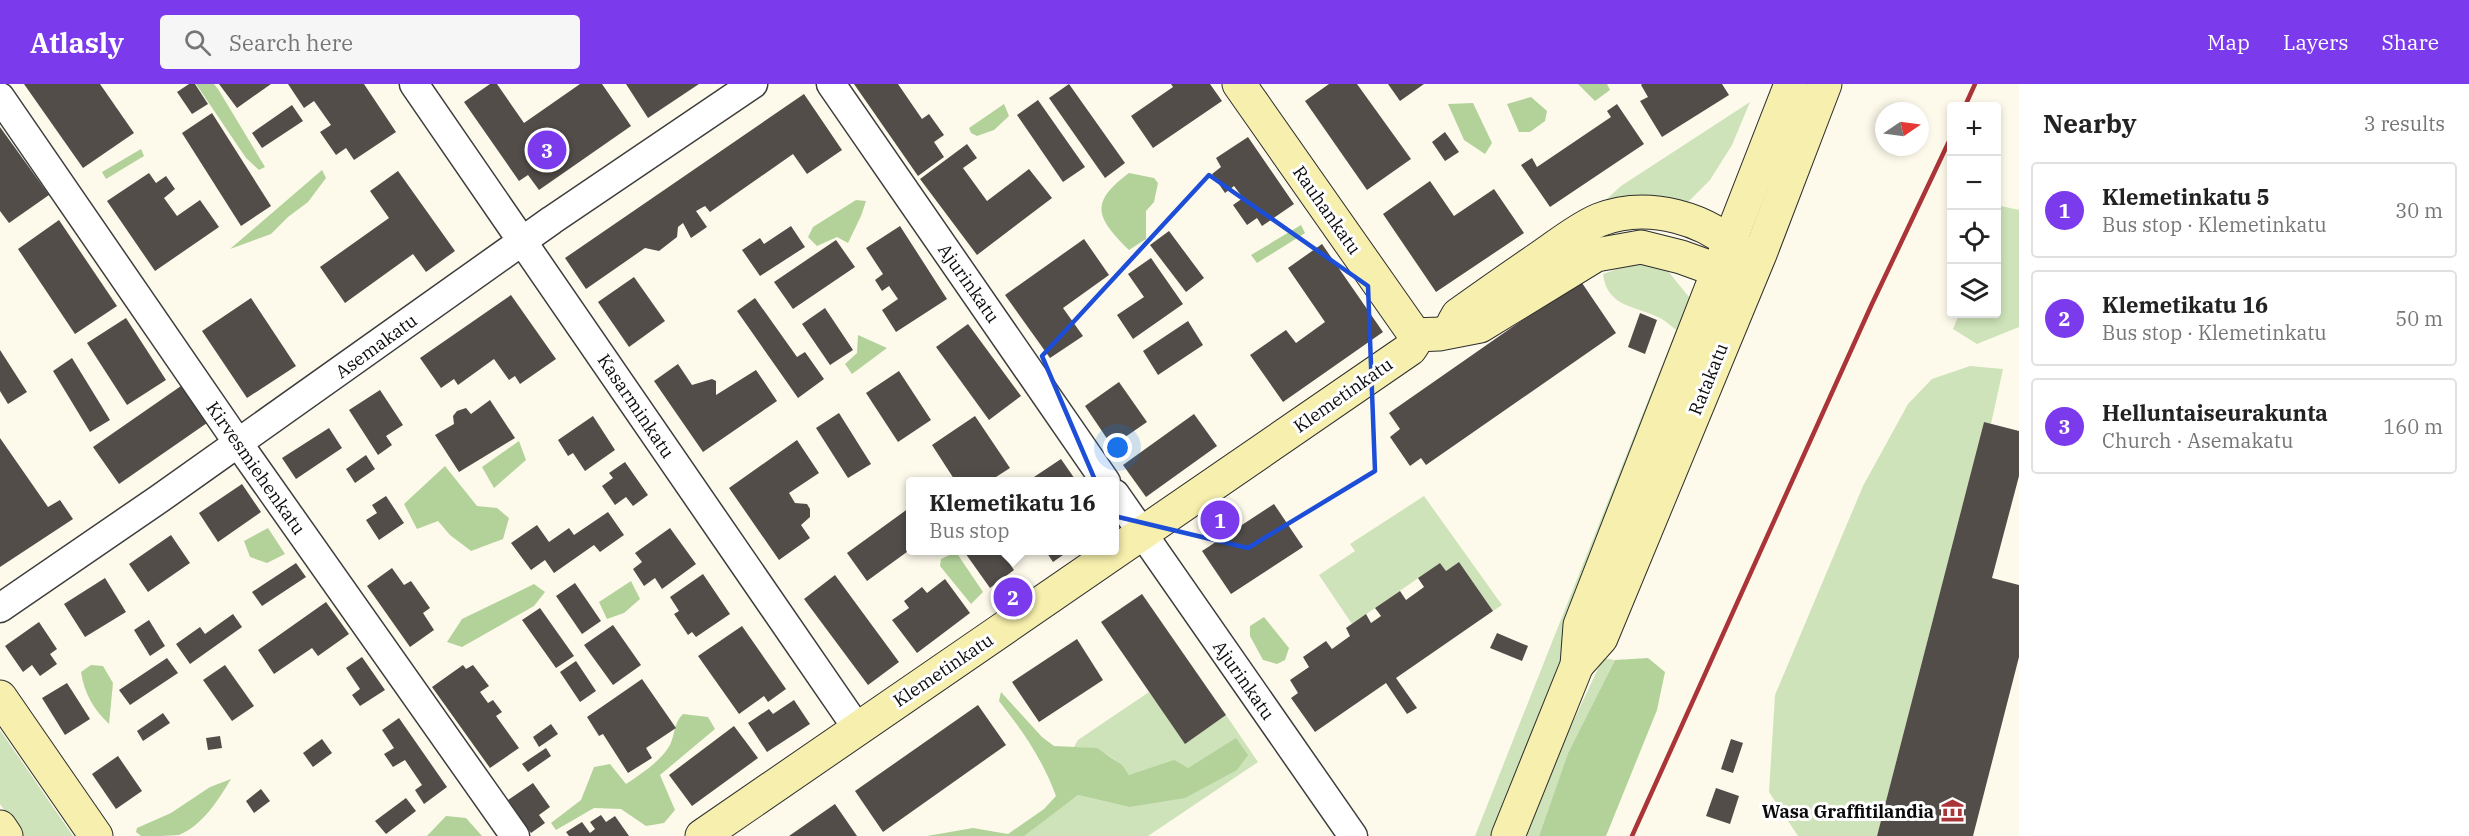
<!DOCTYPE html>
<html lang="en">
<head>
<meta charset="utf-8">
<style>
	:root { --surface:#fff; --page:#f6f6f6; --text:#222; --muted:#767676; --line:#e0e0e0; --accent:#7c3aed }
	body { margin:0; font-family:"IBM Plex Serif",serif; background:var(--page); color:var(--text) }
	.controls { position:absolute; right:18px; top:18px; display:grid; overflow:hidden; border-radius:6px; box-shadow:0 3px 9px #0003 }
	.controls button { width:54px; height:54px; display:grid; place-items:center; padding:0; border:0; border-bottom:2px solid var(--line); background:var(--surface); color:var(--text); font:30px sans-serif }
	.compass { position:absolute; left:1875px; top:18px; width:54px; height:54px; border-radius:50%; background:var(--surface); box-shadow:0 3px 9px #0003; rotate:77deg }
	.you { position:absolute; left:1118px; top:364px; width:21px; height:21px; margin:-15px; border:4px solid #fff; border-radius:50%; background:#1a73e8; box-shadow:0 0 0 9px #1a73e833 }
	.badge { display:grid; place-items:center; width:39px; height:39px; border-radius:50%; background:var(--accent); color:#fff; font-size:20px; font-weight:700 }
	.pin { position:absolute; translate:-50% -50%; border:3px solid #fff; box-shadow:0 2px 6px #0006 }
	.popup { position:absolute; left:906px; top:393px; width:213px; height:78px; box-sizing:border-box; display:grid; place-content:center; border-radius:6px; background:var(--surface); filter:drop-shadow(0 2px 4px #0005); font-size:20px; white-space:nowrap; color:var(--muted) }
	.popup b { font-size:22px; color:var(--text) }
	.popup::after { content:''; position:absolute; left:50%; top:100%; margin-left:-12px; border:12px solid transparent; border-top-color:var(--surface) }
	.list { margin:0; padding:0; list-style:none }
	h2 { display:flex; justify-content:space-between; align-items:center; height:78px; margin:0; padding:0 24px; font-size:26px }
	h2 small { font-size:20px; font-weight:400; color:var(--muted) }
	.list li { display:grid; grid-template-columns:39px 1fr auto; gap:18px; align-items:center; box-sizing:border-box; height:96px; margin:0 12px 12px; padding:0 12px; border:2px solid var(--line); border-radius:6px }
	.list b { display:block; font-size:22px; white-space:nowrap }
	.list p { margin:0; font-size:20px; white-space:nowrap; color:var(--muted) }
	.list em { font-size:20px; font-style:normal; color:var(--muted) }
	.icon { flex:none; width:33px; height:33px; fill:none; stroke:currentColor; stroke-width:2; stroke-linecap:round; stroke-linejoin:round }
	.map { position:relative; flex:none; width:2019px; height:752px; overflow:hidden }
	header { display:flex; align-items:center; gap:36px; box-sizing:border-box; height:84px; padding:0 30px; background:var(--accent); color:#fff }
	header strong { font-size:28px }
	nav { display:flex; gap:33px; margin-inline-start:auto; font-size:21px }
	.search { width:420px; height:54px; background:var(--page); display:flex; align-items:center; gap:15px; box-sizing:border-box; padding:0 21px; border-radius:6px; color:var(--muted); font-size:22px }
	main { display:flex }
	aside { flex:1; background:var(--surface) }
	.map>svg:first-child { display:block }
</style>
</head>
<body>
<header>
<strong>Atlasly</strong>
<div class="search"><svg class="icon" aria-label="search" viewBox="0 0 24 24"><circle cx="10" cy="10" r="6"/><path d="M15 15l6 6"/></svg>Search here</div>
<nav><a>Map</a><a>Layers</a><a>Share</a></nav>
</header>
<main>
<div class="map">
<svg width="2019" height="752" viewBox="0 0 2019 752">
	<rect width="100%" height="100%" fill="#fdfaeb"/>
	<!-- green -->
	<g fill="#cee3b9">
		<path d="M1750,18L1732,61L1710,96L1683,123L1594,127L1621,102Z"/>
		<path d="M2001,122L2019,126V243L1977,260L1953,245L1959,230H1996V134Z"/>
		<path d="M1632,180L1659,182L1667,186L1689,213L1692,230L1688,253L1492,752H1475L1676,246C1671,242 1666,237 1660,234C1637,222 1607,224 1603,190Z"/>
		<path d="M1970,282L2003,285L1991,340L1984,338L1877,752H1798L1769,708L1775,611L1863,402L1908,320L1932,295Z"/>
		<path d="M1424,412L1502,521L1493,527L1459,478L1446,487L1440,479L1352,540L1319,491L1355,467L1350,460Z"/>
		<path d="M1603,574L1615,576L1568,669L1539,752H1525L1557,672Z"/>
		<path d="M1149,608L1185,659L1226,631L1258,678L1148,752H1020L1078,711L1129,723L1236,655L1188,684L1148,686L1129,691C1113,670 1100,664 1074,663L1078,656Z"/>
		<path d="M0,646L73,752H22L0,720Z"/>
	</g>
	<!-- forest -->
	<g fill="#b2d29a">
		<path d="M196,0H214L218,5L265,83L259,86L246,74Z"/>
		<path d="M1578,0H1607L1610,6L1595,17Z"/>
		<path d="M1531,13L1547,27L1545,37L1530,48H1519L1507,20Z"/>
		<path d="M1473,19L1492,59L1485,70L1464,56L1448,20Z"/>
		<path d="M1004,20L1009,32L994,46L977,52L971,49L969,44Z"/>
		<path d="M141,65L144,72L106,95L102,88Z"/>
		<path d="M322,86L326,94L308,118L288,133L271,150L230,165Z"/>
		<path d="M1129,89L1154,94L1158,99L1154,118L1146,127V155L1129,166C1096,133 1089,119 1129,89Z"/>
		<path d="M856,116L866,117L861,132L848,159L837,153L817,162L808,153L813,143Z"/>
		<path d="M1301,141L1305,149L1257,179L1251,171Z"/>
		<path d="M858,251L887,264L852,290L845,280L857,269Z"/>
		<path d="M519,357L526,376L494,404L482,383Z"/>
		<path d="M445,382L477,422L497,424L509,434L503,455L471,467L450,451L438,437L417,445L404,420Z"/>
		<path d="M268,444L285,470L267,479L250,473L244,457Z"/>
		<path d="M956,468L983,508L971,520L940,482L941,475Z"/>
		<path d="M631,497L640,515L624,529L607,535L599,518Z"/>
		<path d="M534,500L545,508L534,522L462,563L447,558L462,535Z"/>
		<path d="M1264,533L1289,564L1285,576L1277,580L1263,576L1250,552V542Z"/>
		<path d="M1648,574L1665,588L1657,626L1606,752H1539L1568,669L1615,576Z"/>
		<path d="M91,581L103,582L113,599L109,640C94,626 84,609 81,588Z"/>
		<path d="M1001,608L1042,653L1054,662L1097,664L1122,681L1129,691L1174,676L1188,684L1236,654L1248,671L1237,686L1185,714L1129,723L1078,711L1024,752H927L973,744L1008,750L1044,725L1056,712C1043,676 1022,646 999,617Z"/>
		<path d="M683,630L708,633L715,645L660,691L675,726L664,739L646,742L621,725L594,724L556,746L551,739L581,716L594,683L610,680L626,700C641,690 661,677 670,661C675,650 674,638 683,630Z"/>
		<path d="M231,695C219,715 202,742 179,751C169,752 152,752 141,752L136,748L137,744L171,729L210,703Z"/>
		<path d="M446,732L466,734L482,752H427Z"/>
	</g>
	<!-- building -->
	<g fill="#524d49">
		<path d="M24,0H100L134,49L83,84Z"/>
		<path d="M189,0H195L208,20L192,30L177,8Z"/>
		<path d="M219,0H271L237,24Z"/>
		<path d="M288,0H364L396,48L354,76L346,64L336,71L320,48L331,41L314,17L304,24Z"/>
		<path d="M490,0H497L524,39L580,0H602L631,42L539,106L528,91L519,97L464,18Z"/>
		<path d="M626,0H699L648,34Z"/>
		<path d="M854,0H898L922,35L929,30L944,51L934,58L944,73L918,92Z"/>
		<path d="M1069,0L1125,79L1105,94L1049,14Z"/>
		<path d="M1171,0H1210L1222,17L1153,64L1131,32L1173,3Z"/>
		<path d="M1329,0H1357L1411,75L1367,106L1305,17Z"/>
		<path d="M1388,0H1424L1400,17Z"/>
		<path d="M1642,0H1722L1729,11L1662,53L1640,17L1648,13L1641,1Z"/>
		<path d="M804,10L842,66L807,90L793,70L710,128L705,122L696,127L707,143L691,154L683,139L678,143L677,153L659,167L645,164L586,205L565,174Z"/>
		<path d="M1038,16L1085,83L1063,98L1017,31Z"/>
		<path d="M1617,20L1644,60L1550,123L1521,81L1532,74L1537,83L1611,33L1607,27Z"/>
		<path d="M292,21L303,37L262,64L252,49Z"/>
		<path d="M212,29L271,122L241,142L182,49Z"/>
		<path d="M0,43L49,111L9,139L0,127Z"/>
		<path d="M1445,48L1459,68L1445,77L1432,58Z"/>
		<path d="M1248,53L1294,120L1262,142L1257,134L1247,141L1233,121L1243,114L1234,102L1225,109L1212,90L1221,83L1216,74Z"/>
		<path d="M967,60L977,74L963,84L987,117L1029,85L1052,114L977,171L920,95Z"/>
		<path d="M398,87L455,167L426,188L413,170L345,219L320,183L389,134L370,107Z"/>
		<path d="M149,89L156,99L166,92L175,105L164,114L177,132L200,116L219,143L155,187L107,117Z"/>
		<path d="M1430,97L1454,132L1494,105L1524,149L1436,208L1383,130Z"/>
		<path d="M59,136L117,222L75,250L18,165Z"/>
		<path d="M791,142L805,163L760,192L742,166L760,154L764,160Z"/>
		<path d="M900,142L947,215L896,248L882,226L898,215L889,202L882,207L875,196L883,190L866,164Z"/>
		<path d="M1169,147L1204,194L1186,208L1150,161Z"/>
		<path d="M1084,155L1109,191L1063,224L1083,252L1050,274L1005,211Z"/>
		<path d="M836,156L855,183L793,225L774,198Z"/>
		<path d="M1322,160L1383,248L1283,318L1250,271L1286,246L1296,259L1325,238L1288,184Z"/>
		<path d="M1151,174L1183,220L1133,255L1117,231L1144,213L1128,190Z"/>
		<path d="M634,193L665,237L629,263L598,218Z"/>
		<path d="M1580,196L1616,249L1426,381L1421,374L1410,382L1390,353L1400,345L1389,329Z"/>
		<path d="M511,211L556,275L520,300L515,292L509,296L494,275L458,301L454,295L441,304L420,274Z"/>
		<path d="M251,214L296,282L247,314L202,247Z"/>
		<path d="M755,214L797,273L805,268L824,295L798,314L737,227Z"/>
		<path d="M825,224L853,266L830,281L802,240Z"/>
		<path d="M1640,229L1657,236L1645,270L1628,263Z"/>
		<path d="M126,234L166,296L127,321L87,259Z"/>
		<path d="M1188,237L1203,261L1158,291L1143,267Z"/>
		<path d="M968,240L1021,312L989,336L936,263Z"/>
		<path d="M0,266L27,308L8,320L0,307Z"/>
		<path d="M72,274L110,336L90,348L53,287Z"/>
		<path d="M678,280L692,301L712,295L716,297V311L756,286L777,317L703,368L654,297Z"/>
		<path d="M899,287L931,336L898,358L866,309Z"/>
		<path d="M1119,298L1147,338L1112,362L1085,322Z"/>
		<path d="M181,302L207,339L119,400L93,363Z"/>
		<path d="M380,306L403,341L386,352L392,361L378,371L349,326Z"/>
		<path d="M490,316L515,354L459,388L435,351L454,340L453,332L457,327L466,324L471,330Z"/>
		<path d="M839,329L871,380L848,394L816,344Z"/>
		<path d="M1194,330L1217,362L1146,413L1123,381Z"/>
		<path d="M593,332L615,366L585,387L573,369L568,372L558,356Z"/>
		<path d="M975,332L1010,384L996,393L1000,398H956L932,361Z"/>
		<path d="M1984,338L2019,347V392L1992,494L2019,501V573L1973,752H1877Z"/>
		<path d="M329,344L342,364L296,395L282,374Z"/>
		<path d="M0,354L48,423L60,416L73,435L0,483Z"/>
		<path d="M797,356L819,389L789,409L795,419L807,420L810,425V433L801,441L810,454L779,476L729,404Z"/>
		<path d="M366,371L375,385L355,399L346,385Z"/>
		<path d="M1061,375L1077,398H1032L1031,395Z"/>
		<path d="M625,378L648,411L633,422L626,413L615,421L602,402L613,394L609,389Z"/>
		<path d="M242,400L261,428L218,458L199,429Z"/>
		<path d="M386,412L404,439L379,456L366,436L377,429L372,421Z"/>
		<path d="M1274,420L1303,463L1231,510L1202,467Z"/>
		<path d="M909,424L911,465L867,497L847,469Z"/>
		<path d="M608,428L624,451L600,468L594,461L554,489L545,476L531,486L511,459L537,441L549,458L569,444L574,451Z"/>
		<path d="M670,444L696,480L662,505L655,494L644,502L633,485L642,478L635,469Z"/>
		<path d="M171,451L190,479L148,508L129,480Z"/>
		<path d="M963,466H1000L1014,486L990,504Z"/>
		<path d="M1045,466H1070L1053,478Z"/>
		<path d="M1459,478L1493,527L1396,594L1417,624L1407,630L1386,599L1315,648L1291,614L1298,609L1290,596L1309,583L1303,573L1326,557L1332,565L1350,552L1346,544L1366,530L1371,539L1381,532L1375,524L1400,507L1406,516L1424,503L1418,494L1440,479L1446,487Z"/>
		<path d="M296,479L306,493L262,522L252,508Z"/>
		<path d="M392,484L404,501L411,497L430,524L423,529L434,546L410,563L367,502Z"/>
		<path d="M703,490L730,530L696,553L692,548L688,551L674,530L679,527L670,513Z"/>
		<path d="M835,491L899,578L868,601L804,515Z"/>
		<path d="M105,494L126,528L85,553L64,520Z"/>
		<path d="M945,495L970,529L917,569L892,536L909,524L904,517L922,503L927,509Z"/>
		<path d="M575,499L601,537L582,550L556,512Z"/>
		<path d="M1142,510L1226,631L1185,660L1101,538Z"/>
		<path d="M326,518L349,550L318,572L312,564L274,590L258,566Z"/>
		<path d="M540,524L574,572L556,584L522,536Z"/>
		<path d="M233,530L242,543L190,580L176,560L200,543L205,550Z"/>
		<path d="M149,536L165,562L150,572L134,546Z"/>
		<path d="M39,538L57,565L50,570L57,580L40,592L32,581L23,588L5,562Z"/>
		<path d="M613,541L641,581L613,601L584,561Z"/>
		<path d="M742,542L786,605L768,618L764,612L739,630L698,572Z"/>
		<path d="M1497,549L1528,562L1522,577L1490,564Z"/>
		<path d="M1077,555L1103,596L1039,638L1012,598Z"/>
		<path d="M362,573L385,606L360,622L352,611L360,605L346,584Z"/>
		<path d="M167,574L178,589L130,621L119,606Z"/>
		<path d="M576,577L596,607L580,618L560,588Z"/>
		<path d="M225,581L254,622L232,637L203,596Z"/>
		<path d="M463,581L466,585L473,581L489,602L480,608L488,619L493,616L502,628L496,632L519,664L490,684L432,603Z"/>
		<path d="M642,595L676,644L646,664L652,674L628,689L603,650L599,652L587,633Z"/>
		<path d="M67,599L90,635L65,651L42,614Z"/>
		<path d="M794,616L810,640L767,668L748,639L769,625L773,630Z"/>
		<path d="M978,621L1006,661L883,748L855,707Z"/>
		<path d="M163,629L170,639L143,657L137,647Z"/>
		<path d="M399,634L447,703L424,720L415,706L422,701L405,676L393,683L384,670L394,664L382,646Z"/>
		<path d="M551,640L558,650L539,663L533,653Z"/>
		<path d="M734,642L758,674L692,722L669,691Z"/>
		<path d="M220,652L222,664L208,666L206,654Z"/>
		<path d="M322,655L332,669L313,683L303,669Z"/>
		<path d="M1731,655L1743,659L1733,689L1721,685Z"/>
		<path d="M546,664L551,672L528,688L522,680Z"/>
		<path d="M118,672L142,707L116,725L92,690Z"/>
		<path d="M533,699L550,723L539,731L545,739L531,749L508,716Z"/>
		<path d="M1716,704L1739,712L1730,740L1706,732Z"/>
		<path d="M261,705L270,717L254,729L246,717Z"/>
		<path d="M406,714L416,727L386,750L375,737Z"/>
		<path d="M835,720L857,752H789Z"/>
		<path d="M601,731L606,738L615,732L629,752H569L566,748L582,738L590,749L595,745L590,738Z"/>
	</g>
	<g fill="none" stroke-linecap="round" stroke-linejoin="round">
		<defs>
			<g id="street">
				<path d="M414,0L857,644"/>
				<path d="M831,0L1106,398"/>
				<path d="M0,13L238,359L515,752"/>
				<path d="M1115,410L1353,752"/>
				<path d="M0,524L159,415L552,136L753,0"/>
			</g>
			<g id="secondary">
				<path d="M1239,0L1415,251"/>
				<path d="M1454,238L1458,231C1486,211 1513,192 1541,173C1560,160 1578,145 1599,136C1648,117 1709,134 1743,171"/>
				<path d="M1415,251L1439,250L1480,242L1596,171L1641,163L1681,173L1717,186L1739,184"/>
				<path d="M1577,581L1601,554L1760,170L1825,0"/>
				<path d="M0,613L96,752"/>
				<path d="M0,743L6,752"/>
				<path d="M702,752L1410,265L1414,259L1415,251"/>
				<path d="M1508,752L1577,581L1580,541L1791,0"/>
			</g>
		</defs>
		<!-- street casing -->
		<use href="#street" stroke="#3e3e3e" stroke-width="31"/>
		<!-- secondary casing -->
		<use href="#secondary" stroke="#2d2d2d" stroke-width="35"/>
		<!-- street -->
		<use href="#street" stroke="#fff" stroke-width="28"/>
		<!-- secondary -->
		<use href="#secondary" stroke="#f6efad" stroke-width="33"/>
		<!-- rail -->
		<g stroke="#aa3437" stroke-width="4.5">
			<path d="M1965,22L1975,0"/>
			<path d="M1632,752L1871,222L1952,51"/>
		</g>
	</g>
	<!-- marked area -->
	<path fill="none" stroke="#1d4ed8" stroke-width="4.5" stroke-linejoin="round" d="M1209,91L1368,202L1375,387L1248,464L1110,431L1042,272Z"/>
	<!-- icons -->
	<defs>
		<symbol id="museum-bare" viewBox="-9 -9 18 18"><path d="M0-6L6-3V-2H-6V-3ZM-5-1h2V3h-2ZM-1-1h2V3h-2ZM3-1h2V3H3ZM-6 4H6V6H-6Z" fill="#aa3437" stroke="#fff" stroke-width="2.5" paint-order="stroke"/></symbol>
	</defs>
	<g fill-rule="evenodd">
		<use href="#museum-bare" x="1936" y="710" width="33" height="33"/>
	</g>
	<g text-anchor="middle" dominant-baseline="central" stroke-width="6" stroke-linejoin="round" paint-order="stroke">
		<!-- street labels -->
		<g font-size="18" fill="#0b0b0b" stroke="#fff">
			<text transform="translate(1327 126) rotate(55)">Rauhankatu</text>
			<text transform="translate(969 199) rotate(55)">Ajurinkatu</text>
			<text transform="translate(376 262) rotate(-36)">Asemakatu</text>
			<text transform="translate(1708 295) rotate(-68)">Ratakatu</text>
			<text transform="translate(1343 311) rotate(-35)">Klemetinkatu</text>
			<text transform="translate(636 322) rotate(56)">Kasarminkatu</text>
			<text transform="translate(256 384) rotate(55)">Kirvesmiehenkatu</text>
			<text transform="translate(943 586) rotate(-34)">Klemetinkatu</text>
			<text transform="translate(1244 596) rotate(55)">Ajurinkatu</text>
		</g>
		<!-- poi labels -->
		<g font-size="18" font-weight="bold" fill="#0b0b0b" stroke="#fff" text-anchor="end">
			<text x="1934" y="727">Wasa Graffitilandia</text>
		</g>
	</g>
</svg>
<div class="controls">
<button>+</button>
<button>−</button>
<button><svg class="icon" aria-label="locate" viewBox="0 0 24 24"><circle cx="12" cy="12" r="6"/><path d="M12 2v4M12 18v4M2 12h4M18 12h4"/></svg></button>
<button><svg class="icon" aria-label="layers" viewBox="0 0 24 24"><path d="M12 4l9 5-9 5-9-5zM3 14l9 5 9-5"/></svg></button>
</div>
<svg class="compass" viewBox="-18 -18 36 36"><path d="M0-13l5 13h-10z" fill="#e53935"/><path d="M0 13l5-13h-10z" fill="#767676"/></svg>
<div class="you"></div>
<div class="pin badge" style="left:1220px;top:436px">1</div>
<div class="pin badge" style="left:1013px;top:513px">2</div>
<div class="popup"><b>Klemetikatu 16</b>Bus stop</div>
<div class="pin badge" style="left:547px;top:66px">3</div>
</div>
<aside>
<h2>Nearby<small>3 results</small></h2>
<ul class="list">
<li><span class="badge">1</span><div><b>Klemetinkatu 5</b><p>Bus stop · Klemetinkatu</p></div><em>30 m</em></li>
<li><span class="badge">2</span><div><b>Klemetikatu 16</b><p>Bus stop · Klemetinkatu</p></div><em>50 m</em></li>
<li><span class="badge">3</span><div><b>Helluntaiseurakunta</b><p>Church · Asemakatu</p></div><em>160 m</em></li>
</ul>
</aside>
</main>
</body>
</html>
